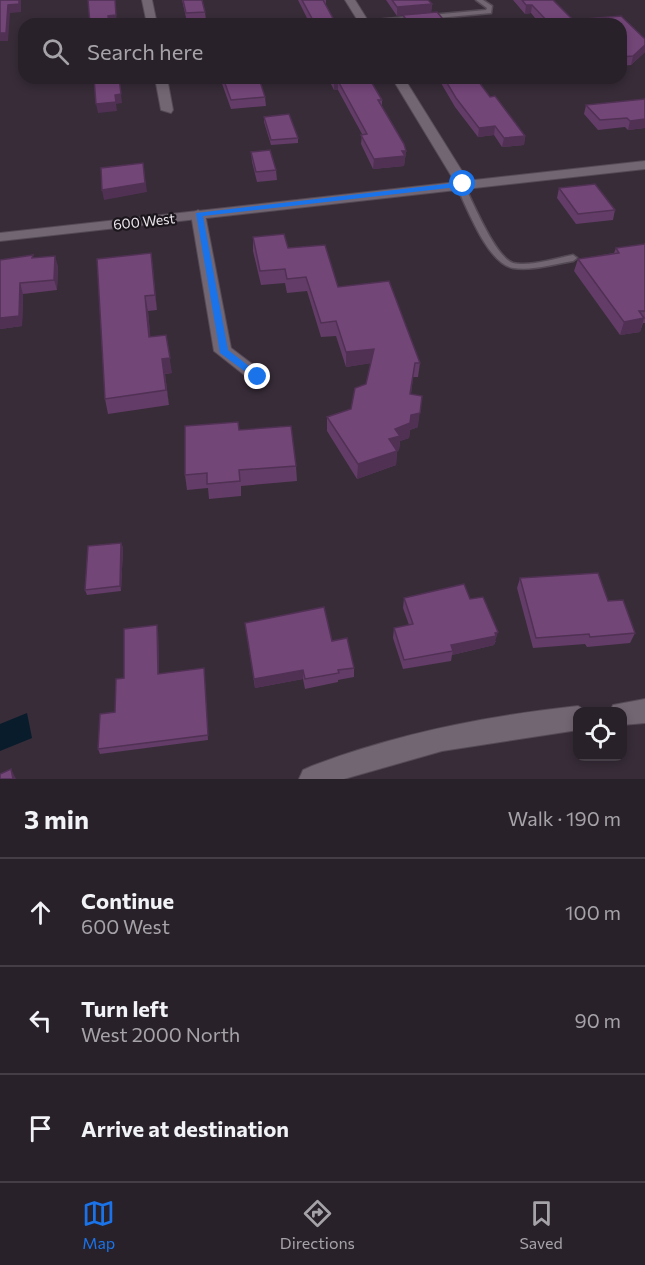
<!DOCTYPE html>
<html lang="en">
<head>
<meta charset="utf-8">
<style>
	:root { --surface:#29212a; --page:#312932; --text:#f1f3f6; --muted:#a5a3a8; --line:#453e47; --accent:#1a73e8 }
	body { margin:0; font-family:Commissioner,sans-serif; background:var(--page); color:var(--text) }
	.controls { position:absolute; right:18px; bottom:18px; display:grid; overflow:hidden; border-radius:12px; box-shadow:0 3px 9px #0003 }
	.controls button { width:54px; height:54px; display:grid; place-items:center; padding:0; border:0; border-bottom:2px solid var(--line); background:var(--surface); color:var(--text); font:30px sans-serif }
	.stop { position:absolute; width:18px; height:18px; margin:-14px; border:4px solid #1a73e8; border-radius:50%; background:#fff }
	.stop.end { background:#1a73e8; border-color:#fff; box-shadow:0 2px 6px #0008 }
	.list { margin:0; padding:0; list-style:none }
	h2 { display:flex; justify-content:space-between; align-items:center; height:78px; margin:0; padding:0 24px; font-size:26px }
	h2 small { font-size:20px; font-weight:400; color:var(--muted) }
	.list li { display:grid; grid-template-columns:39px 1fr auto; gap:18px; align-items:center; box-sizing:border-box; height:108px; padding:0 24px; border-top:2px solid var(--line) }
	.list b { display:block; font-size:22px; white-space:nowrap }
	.list p { margin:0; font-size:20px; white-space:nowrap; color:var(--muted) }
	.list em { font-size:20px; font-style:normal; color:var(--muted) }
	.icon { flex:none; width:33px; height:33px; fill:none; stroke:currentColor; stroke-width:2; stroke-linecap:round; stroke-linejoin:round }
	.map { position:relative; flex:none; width:645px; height:779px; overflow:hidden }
	.search { position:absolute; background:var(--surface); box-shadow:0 3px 9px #0003; left:18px; right:18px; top:18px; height:66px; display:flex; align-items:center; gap:15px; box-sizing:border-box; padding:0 21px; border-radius:18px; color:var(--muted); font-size:22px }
	.sheet { height:402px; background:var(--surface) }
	nav { display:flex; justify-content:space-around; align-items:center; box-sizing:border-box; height:84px; border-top:2px solid var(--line); background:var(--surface); font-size:16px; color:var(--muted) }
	nav a { display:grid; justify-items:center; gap:3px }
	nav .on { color:var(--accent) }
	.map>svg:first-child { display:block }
</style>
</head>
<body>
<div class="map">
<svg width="645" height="779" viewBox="0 0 645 779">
	<rect width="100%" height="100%" fill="#372c38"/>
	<!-- water -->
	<path fill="#081c2b" d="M27,713L32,738L0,751V724Z"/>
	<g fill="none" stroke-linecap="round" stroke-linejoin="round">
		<defs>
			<g id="lane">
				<path d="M476,0H483L492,6L491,13L374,24L361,23L364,21L486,10L487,8Z"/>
				<path d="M457,183H460L464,185C473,202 495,257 513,263C529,267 557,258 573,255L577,258L573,261C554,264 532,271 513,268C487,263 467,207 456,185Z"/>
			</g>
			<g id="street">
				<path d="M142,0H152L157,24H147Z"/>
				<path d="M345,0H355L370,24H360Z"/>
				<path d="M155,78H167L173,110L171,113L161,110Z"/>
				<path d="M392,78H404L470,184L468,187H458Z"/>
				<path d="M198,210L205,214L231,348L264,373L267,377L264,381H252L214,351L191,214Z"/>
				<path d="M645,699V723L622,725V712H610L613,705Z"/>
				<path d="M578,706L588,712H578V730L442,751L344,779H299L303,770L312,766C398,733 486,716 578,706Z"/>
			</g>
			<path id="secondary" d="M645,161V169L0,241V233Z"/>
		</defs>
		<!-- lane casing -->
		<use href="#lane" stroke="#544a55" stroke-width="3"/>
		<!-- street casing -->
		<use href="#street" stroke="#544a55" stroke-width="2"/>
		<!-- secondary casing -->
		<use href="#secondary" stroke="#544a55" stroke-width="2"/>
		<!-- lane -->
		<use href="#lane" fill="#726673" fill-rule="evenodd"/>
		<!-- street -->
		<use href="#street" fill="#726673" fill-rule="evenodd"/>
		<!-- secondary -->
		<use href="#secondary" fill="#726673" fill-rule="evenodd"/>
	</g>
	<!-- wall -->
	<g fill="#633c67">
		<path d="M182,0H202L205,12L206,20L187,22Z"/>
		<path d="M298,0H326V7L336,24H310Z"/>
		<path d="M386,0H428L432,4L431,13L447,24H402L403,15L397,16Z"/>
		<path d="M513,0H553L573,20L621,16L645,39V52L631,65L621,66V24H540L531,13L525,14Z"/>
		<path d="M220,78H259L265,97L266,106L231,109Z"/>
		<path d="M328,78H369L382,100V107L406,151L404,166L373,169L361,144L362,134L338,90H334Z"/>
		<path d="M438,78H476L490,97L525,136L524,145L502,147L494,135L478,137L455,107Z"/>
		<path d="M645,99V128L628,130L625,127L598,130L584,114L586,105Z"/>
		<path d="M264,117L298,138V143L271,145L264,122Z"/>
		<path d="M251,152L276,170L277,180L257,182L252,162Z"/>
		<path d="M559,188L615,210L613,220L576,224L557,198Z"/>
		<path d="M253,237L288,248L338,287L420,363L418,377H413L411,394L418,427L410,430L409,438L400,441L399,450L397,451L396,465L357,479L327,431V417L351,409L366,384L371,363L346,367L336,336L321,337L307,291L287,293L285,283L261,285L253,251Z"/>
		<path d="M645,244V323H643L640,332L620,335L574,271L578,259L614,253L616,248Z"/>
		<path d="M151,253L157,310L148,311L150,337L172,373L165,374L169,405L108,414L105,399Z"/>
		<path d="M33,258L58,266L57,290L23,294L22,326L0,329V260Z"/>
		<path d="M239,430L296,466L297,481L241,486V496L209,499L208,488L187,490L185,475Z"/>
		<path d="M121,543L123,548L121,591L87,595L85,590Z"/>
		<path d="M520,578L608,601L635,633L630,643L587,647L585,644L533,648L517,588Z"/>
		<path d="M404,598L470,599L496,642H495L494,645L452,655L451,661L403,669L393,638L394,628L409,625L403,608Z"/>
		<path d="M245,623L332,641L354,668V677L338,680V682L305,689L303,679L255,688Z"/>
		<path d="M158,630L159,674L204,668L208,740L100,754L98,749L115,712L124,678Z"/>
	</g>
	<!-- shaded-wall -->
	<g fill="#503154">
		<path d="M19,0H21V12L10,13L8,41H0V33L8,5Z"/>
		<path d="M115,0L117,24H109L108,16Z"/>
		<path d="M432,4L431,13L397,16V7Z"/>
		<path d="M526,5H532L531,13L525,14Z"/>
		<path d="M645,45V52L631,65L633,56Z"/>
		<path d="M119,78L122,103L116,104L117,111L98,113L96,104L115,95Z"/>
		<rect x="334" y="81" width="4" height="9"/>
		<path d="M645,119V128L628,130L630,121Z"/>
		<path d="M495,126L494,135L478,137L479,128Z"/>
		<path d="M525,136L524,145L502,147L504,138Z"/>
		<path d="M402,151H406L404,166L373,169L374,159Z"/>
		<path d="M143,163L147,192L104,200L102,190Z"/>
		<path d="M151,253L153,268L157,310L155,295Z"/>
		<path d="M55,256L58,266L57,290L54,280Z"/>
		<path d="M20,283L23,294L22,326L0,329V318Z"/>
		<path d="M145,296L148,311L152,352L149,337Z"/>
		<path d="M644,318L640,332L620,335L624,322Z"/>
		<path d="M166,335L172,373L165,374L169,405L162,359Z"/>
		<path d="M374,349L373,363L346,367V352Z"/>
		<path d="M422,396L418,427L410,430L409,438L400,441L399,450L397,451L396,465L357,479L358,464L389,439L395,429L411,415Z"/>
		<path d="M121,543L123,548L121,591L120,586Z"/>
		<path d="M157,625L158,630L159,679L158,674Z"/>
		<path d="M498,632L494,645L452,655L453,651L451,645Z"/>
		<path d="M303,670V679L255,688L254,679Z"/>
		<path d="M11,769L16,779H13Z"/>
	</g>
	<!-- building -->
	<g fill="#734678" stroke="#503154" stroke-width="1.5">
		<path d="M0,0H19V4L8,5L6,33H0Z"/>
		<path d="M88,0H115L116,15L108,16L109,24H90Z"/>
		<path d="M183,0H202L205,12L186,13Z"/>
		<path d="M302,0H323L336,24H315Z"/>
		<path d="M392,0H428L432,4L397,7Z"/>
		<path d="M522,0H553L573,20L621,16L645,39V45L633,56L621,57V24H550L532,5H526Z"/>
		<path d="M437,12L447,24H409L403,15Z"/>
		<path d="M94,78H119L121,94L115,95L116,102L96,104Z"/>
		<path d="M223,78H259L265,97L231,100Z"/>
		<path d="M333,78H369L382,100H378L404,144L406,151H402L405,156L374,159L361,135L367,134L338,81H334Z"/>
		<path d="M444,78H476L490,97L495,96L525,136L504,138L495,126L479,128L456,98Z"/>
		<path d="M645,99V119L630,121L627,118L600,120L586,105Z"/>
		<path d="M289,114L298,138L271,140L264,117Z"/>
		<path d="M270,150L276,170L256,172L251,152Z"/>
		<path d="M143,163L145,183L102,190L101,168Z"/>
		<path d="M595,184L615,210L578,214L559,188Z"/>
		<path d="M284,234L288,248L325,245L338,287L389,281L420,363H415L410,394L422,396L420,413L411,415L410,423L395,429L400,436L389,439L397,451L358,464L327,417L351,409L355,388L366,384L374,349L346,352L336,321L321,323L306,277L287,279L285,269L260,271L253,237Z"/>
		<path d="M645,244V311H639L644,318L624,322L578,259L619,253L616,248Z"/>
		<path d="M151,253L155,295L145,296L149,337L166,335L170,358L162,359L166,390L105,399L97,259Z"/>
		<path d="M33,255L32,258L55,256L54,280L20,283L19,316L0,318V260Z"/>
		<path d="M238,422L239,430L291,426L296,466L239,470L240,481L207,484V473L185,475V426Z"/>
		<path d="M121,543L120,586L85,590L88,546Z"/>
		<path d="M598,573L608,601L623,600L635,633L590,637L589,634L536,638L520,578Z"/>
		<path d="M464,584L470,599L483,597L498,632L495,633L496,636L451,645L453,651L404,660L394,628L413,624L404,598Z"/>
		<path d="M324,607L332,641L347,638L354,668L338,670L339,673L305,679L303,670L254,679L245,623Z"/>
		<path d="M157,625L158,674L204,668L208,735L98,749L100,714L115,712L116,679L124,678V629Z"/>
		<path d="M11,769L13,779H0V774Z"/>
	</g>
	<!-- route -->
	<path fill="#1a73e8" d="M463,182L466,186L203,216L228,350L263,377L255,379L220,353L196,213Z"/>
	<g text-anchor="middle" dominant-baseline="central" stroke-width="4.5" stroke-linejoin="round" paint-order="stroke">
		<!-- far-street labels -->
		<g font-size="14" fill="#ece5ed" stroke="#1b161c">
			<text transform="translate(144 221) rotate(-6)">600 West</text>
		</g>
	</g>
</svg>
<div class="controls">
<button><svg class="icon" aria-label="locate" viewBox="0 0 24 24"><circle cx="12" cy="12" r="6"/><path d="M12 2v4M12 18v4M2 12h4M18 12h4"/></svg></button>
</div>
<div class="stop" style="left:463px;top:184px"></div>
<div class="stop end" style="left:258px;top:377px"></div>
<div class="search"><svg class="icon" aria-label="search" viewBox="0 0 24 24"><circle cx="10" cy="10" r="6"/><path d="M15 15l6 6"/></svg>Search here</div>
</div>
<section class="sheet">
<h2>3 min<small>Walk · 190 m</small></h2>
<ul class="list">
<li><svg class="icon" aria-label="ahead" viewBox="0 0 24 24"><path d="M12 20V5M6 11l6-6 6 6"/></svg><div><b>Continue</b><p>600 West</p></div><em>100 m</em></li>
<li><svg class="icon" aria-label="left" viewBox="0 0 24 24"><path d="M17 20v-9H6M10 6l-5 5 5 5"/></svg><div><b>Turn left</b><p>West 2000 North</p></div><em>90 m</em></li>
<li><svg class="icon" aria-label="arrive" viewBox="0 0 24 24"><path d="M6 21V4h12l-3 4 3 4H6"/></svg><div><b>Arrive at destination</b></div></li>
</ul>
</section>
<nav>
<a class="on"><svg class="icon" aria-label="map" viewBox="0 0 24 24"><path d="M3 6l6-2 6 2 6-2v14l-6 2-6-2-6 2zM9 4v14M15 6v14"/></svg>Map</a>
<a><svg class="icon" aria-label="directions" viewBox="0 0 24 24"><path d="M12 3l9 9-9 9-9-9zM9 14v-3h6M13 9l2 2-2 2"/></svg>Directions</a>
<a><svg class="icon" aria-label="saved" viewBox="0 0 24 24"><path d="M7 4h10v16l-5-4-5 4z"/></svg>Saved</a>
</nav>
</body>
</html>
